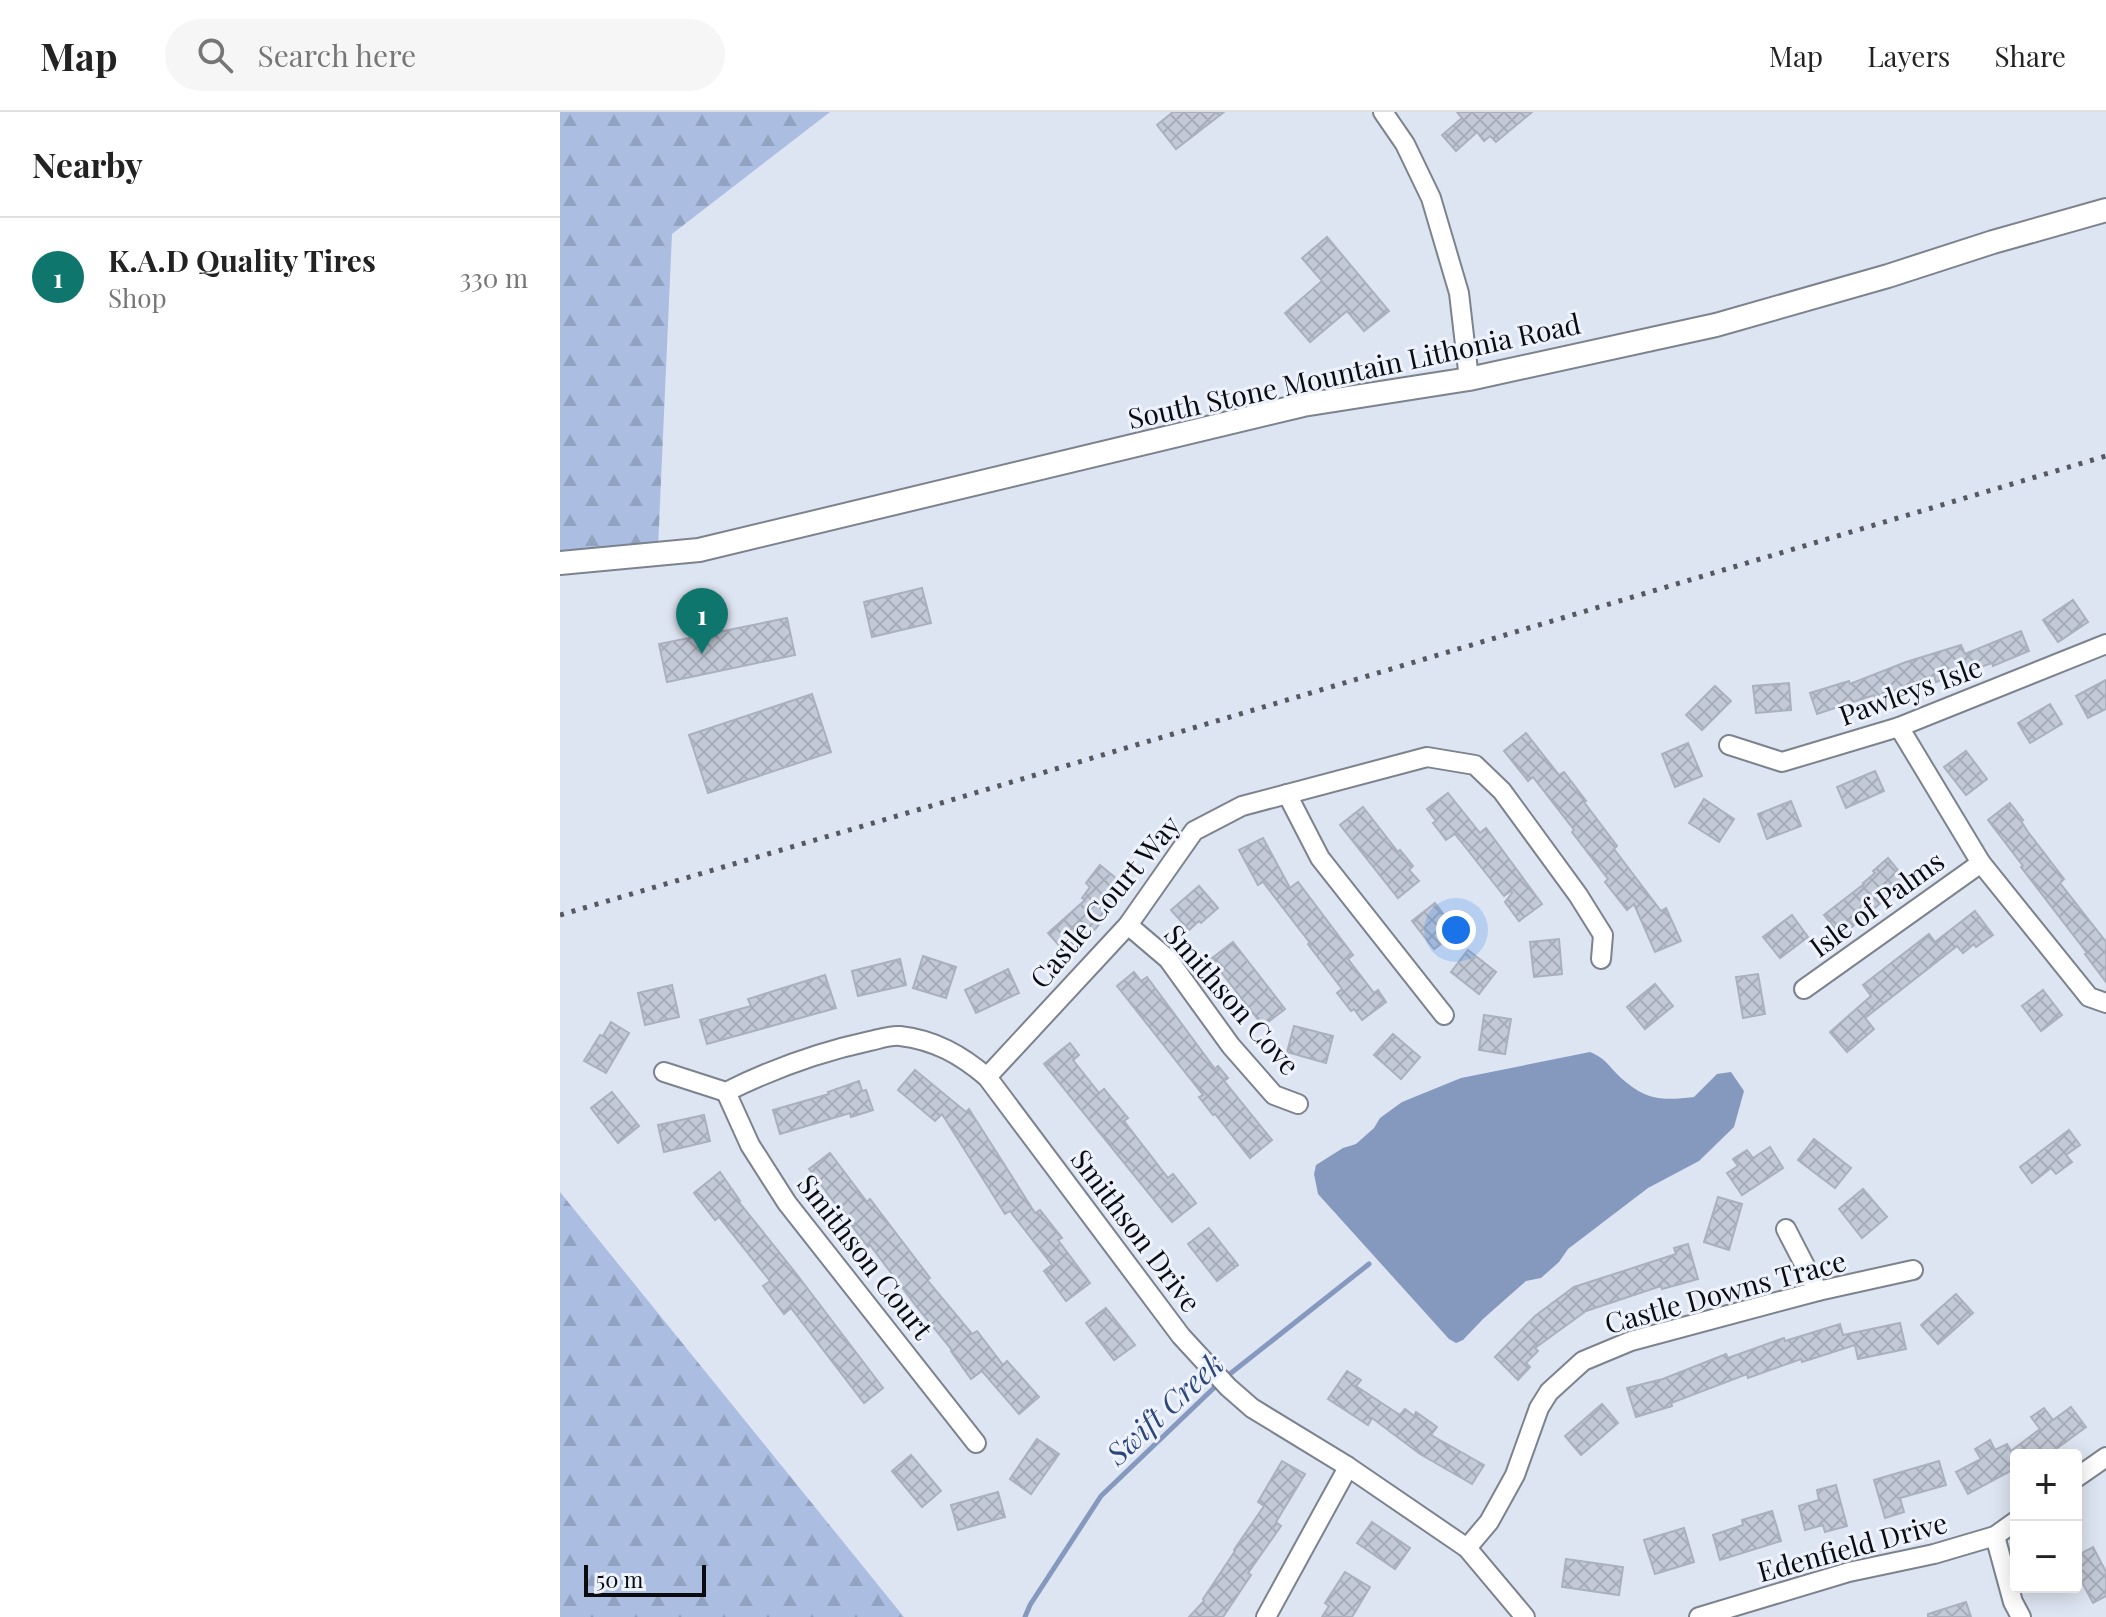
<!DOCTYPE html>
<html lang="en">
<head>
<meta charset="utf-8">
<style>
	:root { --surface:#fff; --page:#f6f6f6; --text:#222; --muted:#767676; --line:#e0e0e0; --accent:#0f766e }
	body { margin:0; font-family:"Playfair Display",serif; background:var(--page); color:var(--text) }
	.controls { position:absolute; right:24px; bottom:24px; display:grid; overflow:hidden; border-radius:8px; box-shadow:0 4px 20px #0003 }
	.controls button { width:72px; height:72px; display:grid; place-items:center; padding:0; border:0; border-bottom:2px solid var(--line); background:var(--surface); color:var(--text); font:40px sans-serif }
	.scale { position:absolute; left:24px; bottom:20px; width:122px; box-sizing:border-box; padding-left:8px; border:4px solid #0a0c10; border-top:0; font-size:22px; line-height:28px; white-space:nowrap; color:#0a0c10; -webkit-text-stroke:6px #edf2fd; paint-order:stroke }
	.you { position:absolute; left:896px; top:818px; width:28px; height:28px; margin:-20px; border:6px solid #fff; border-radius:50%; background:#1a73e8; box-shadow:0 0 0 12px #1a73e833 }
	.badge { display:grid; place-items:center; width:52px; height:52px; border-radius:50%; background:var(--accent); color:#fff; font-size:26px; font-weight:700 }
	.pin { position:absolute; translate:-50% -66px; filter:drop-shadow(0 2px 4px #0008) }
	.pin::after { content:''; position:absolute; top:42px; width:28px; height:24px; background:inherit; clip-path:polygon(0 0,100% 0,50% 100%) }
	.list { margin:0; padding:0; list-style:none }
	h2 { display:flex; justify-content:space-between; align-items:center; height:104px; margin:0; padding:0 32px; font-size:34px }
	h2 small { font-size:26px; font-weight:400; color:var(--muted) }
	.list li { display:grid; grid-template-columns:52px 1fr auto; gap:24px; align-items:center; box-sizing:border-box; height:120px; padding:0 32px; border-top:2px solid var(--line) }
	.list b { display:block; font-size:30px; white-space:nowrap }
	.list p { margin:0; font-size:26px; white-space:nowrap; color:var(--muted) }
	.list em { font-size:26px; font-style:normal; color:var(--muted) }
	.icon { flex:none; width:44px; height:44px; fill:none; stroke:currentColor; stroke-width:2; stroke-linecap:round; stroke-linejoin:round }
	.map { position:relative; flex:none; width:1546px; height:1505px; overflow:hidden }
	header { display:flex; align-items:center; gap:48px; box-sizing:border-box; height:112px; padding:0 40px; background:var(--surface); border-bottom:2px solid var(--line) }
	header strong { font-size:38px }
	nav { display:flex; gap:44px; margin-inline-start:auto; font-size:28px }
	.search { width:560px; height:72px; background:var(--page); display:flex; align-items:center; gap:20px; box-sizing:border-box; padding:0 28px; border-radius:44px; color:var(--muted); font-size:30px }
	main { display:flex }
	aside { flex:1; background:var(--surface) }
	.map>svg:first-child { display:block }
</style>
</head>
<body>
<header>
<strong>Map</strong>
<div class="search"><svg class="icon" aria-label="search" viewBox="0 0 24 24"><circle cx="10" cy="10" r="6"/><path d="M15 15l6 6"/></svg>Search here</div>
<nav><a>Map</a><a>Layers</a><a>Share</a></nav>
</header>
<main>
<aside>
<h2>Nearby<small></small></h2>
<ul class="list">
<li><span class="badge">1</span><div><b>K.A.D Quality Tires</b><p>Shop</p></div><em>330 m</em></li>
</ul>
</aside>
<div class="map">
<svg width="1546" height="1505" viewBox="0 0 1546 1505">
	<defs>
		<pattern id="forest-firs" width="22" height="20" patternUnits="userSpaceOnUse" patternTransform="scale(2)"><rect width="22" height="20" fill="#abbee2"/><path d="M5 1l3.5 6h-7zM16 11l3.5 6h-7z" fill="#92a2c1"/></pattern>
		<pattern id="building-cross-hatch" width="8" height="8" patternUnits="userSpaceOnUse" patternTransform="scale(2)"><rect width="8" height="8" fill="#c3cad7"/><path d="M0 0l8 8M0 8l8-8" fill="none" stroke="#a6acb8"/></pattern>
	</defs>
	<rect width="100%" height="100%" fill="#dee5f2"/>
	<!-- forest -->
	<g fill="url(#forest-firs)">
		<path d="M0,0H270L112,122L98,437L0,448Z"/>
		<path d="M0,1080L344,1505H0Z"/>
	</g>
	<!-- water -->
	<path fill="#8599bf" d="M1030,940C1046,947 1047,952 1059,964C1085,988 1100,989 1134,985L1157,962L1171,960L1184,979L1174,1015L1139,1049L1088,1076L1008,1137L999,1150L981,1166L966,1169L923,1207L903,1228L896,1231L889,1227L758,1082L754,1062L756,1053L783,1036L796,1032L814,1016L820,1006L842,990L901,966Z"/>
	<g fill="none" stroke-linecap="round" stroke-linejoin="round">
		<!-- stream -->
		<g stroke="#8599bf" stroke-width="5">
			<path d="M666,1265L809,1152"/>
			<path d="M465,1505L470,1493L541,1384L658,1272"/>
		</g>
	</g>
	<!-- building -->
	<g fill="url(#building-cross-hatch)" stroke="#aab0bd" stroke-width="2">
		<path d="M613,0H664L616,37L597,13Z"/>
		<path d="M897,0H972L936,30L930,24L924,29L917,20L896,39L882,23L902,6Z"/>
		<path d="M767,125L829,199L804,219L787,199L750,230L725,201L762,169L742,146Z"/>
		<path d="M362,476L371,511L312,525L304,490Z"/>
		<path d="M1513,488L1528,510L1498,530L1483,508Z"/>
		<path d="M227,506L235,543L107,570L99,532Z"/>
		<path d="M1461,519L1469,539L1433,554L1432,551L1376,570L1374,563L1315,586L1314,583L1257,602L1250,581L1289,569L1290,572L1346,550L1401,533L1405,542Z"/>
		<path d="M1546,568V597L1528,606L1516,584Z"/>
		<path d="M1229,571L1231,598L1196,601L1193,574Z"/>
		<path d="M1155,574L1171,589L1142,618L1126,603Z"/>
		<path d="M252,582L271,640L148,681L129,623Z"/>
		<path d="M1490,592L1502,612L1470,631L1458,611Z"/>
		<path d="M966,621L999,663L1004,660L1026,689L1024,690L1057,734L1054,737L1101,799L1106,796L1121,829L1095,840L1074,792L1067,798L1045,770L1048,767L1012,720L1014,718L973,665L968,669L944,639Z"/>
		<path d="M1128,631L1142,664L1115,675L1102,642Z"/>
		<path d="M1406,639L1427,667L1406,683L1384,655Z"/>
		<path d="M1315,659L1324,679L1286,696L1277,675Z"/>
		<path d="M888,681L920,721L926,716L982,792L959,809L945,790L952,781L951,779L944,784L895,722L886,728L873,711L876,709L867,697Z"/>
		<path d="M1144,687L1174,707L1159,730L1129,711Z"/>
		<path d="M1231,689L1241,714L1207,727L1198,702Z"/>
		<path d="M1450,691L1463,708L1461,709L1468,720L1504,767L1500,771L1546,830V870L1525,842L1527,841L1461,755L1463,754L1428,708Z"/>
		<path d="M803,695L838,740L840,738L853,754L849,758L859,769L838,786L780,713Z"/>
		<path d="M703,726L730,776L738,770L793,843L788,847L814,881L818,878L826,890L802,908L794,897L791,899L777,881L782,877L748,832L750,831L703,770L698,773L679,738Z"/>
		<path d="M1328,746L1347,769L1281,824L1264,803L1304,772L1303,771L1315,761L1313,759Z"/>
		<path d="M540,753L563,772L550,787L556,792L536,816L507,842L488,821L525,788L522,786L530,775L526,771Z"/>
		<path d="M639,774L658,796L641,811L639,809L629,818L611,798Z"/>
		<path d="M875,791L897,820L874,837L852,809Z"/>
		<path d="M1415,799L1433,823L1416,835L1414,832L1403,841L1397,834L1305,906L1314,917L1287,940L1270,920L1311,884L1303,873L1369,822L1375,830Z"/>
		<path d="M1232,803L1248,825L1220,846L1203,825Z"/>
		<path d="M999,827L1002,862L974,865L970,830Z"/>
		<path d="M673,830L725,897L703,914L651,847Z"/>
		<path d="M908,838L936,860L919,882L891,860Z"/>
		<path d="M363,844L396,855L386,886L353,876Z"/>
		<path d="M340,847L346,873L298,884L292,859Z"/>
		<path d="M448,857L459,881L416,901L405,878Z"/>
		<path d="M574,860L581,869L587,865L655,957L658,954L668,966L664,969L712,1028L690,1046L655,1002L653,1003L639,985L643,983L557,874Z"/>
		<path d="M1198,862L1205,902L1183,906L1176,865Z"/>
		<path d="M265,863L276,896L147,932L140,908L191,894L188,887Z"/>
		<path d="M1095,872L1113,894L1085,917L1067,895Z"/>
		<path d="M112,873L119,905L85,913L78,881Z"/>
		<path d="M1483,878L1502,903L1481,919L1462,894Z"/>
		<path d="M924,903L951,907L945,942L919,938Z"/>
		<path d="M51,910L69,921L46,961L24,949L40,923L43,924Z"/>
		<path d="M734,914L773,924L766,951L727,940Z"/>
		<path d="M833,922L860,945L841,967L814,943Z"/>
		<path d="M510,931L519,943L513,948L539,981L544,977L568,1006L564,1009L608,1066L613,1062L636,1091L612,1110L484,952Z"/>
		<path d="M355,958L406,1000L409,997L475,1101L480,1098L502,1126L498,1128L530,1171L506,1189L484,1159L492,1153L450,1099L445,1102L382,1002L375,1009L338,978Z"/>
		<path d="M299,969L302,979L306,978L313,998L291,1005L290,1001L220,1022L213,998L269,982L268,980Z"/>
		<path d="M52,980L79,1014L58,1031L31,996Z"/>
		<path d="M144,1003L150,1029L104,1040L98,1013Z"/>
		<path d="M1509,1018L1520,1033L1506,1043L1512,1050L1496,1062L1491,1056L1472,1071L1460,1055Z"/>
		<path d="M1254,1027L1291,1056L1275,1076L1238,1048Z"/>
		<path d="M1210,1035L1223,1056L1182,1083L1167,1061L1178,1054L1173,1047L1187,1038L1193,1046Z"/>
		<path d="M270,1041L307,1090L310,1087L370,1166L367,1168L412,1222L417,1219L443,1253L447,1249L479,1285L459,1302L422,1259L411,1267L391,1239L392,1238L356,1194L310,1133L308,1135L249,1057Z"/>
		<path d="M160,1060L180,1089L179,1090L238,1164L323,1276L304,1291L231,1196L224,1202L203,1174L210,1169L159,1105L155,1108L134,1081Z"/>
		<path d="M1303,1077L1327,1105L1302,1126L1279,1097Z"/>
		<path d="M1158,1085L1182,1092L1169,1138L1144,1130Z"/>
		<path d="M649,1116L678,1153L657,1169L628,1132Z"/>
		<path d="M1128,1132L1138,1167L1102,1177L1101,1174L1026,1199L975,1236L978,1239L966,1251L970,1255L958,1268L935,1245L975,1204L1014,1175L1116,1142L1114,1136Z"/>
		<path d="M1396,1182L1413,1201L1378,1232L1361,1213Z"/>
		<path d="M546,1196L575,1233L554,1248L526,1211Z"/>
		<path d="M1340,1211L1346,1237L1298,1247L1295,1233L1242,1250L1241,1247L1188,1266L1187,1262L1111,1291L1112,1294L1076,1305L1067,1276L1103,1267L1166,1242L1168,1246L1224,1226L1225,1229L1280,1212L1283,1223Z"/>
		<path d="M787,1259L801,1268L796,1274L840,1303L845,1297L854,1304L856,1300L877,1315L871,1323L924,1353L912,1372L860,1342L812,1306L808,1313L768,1287Z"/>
		<path d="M1042,1292L1058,1311L1021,1343L1005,1324Z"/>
		<path d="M1511,1295L1526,1315L1488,1343H1456V1356L1408,1382L1396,1360L1421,1347L1415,1337L1430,1328L1435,1338L1447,1332L1451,1339L1480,1317L1471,1305L1484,1296L1493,1308Z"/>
		<path d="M477,1327L499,1342L471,1382L450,1367Z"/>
		<path d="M351,1343L381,1379L362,1395L332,1359Z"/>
		<path d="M722,1349L745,1362L716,1410L721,1414L688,1461L691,1463L663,1505H629L644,1489L643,1487L675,1439L674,1438L704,1394L698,1390Z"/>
		<path d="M1379,1349L1386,1373L1340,1386L1344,1400L1325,1406L1314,1368Z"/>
		<path d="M1276,1373L1287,1414L1265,1420L1263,1413L1245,1418L1239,1394L1259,1388L1257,1378Z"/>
		<path d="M438,1380L445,1405L398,1418L391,1393Z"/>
		<path d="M1212,1399L1221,1429L1160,1448L1153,1423L1183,1413L1182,1408Z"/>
		<path d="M812,1410L850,1436L835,1457L797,1431Z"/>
		<path d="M1124,1416L1134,1450L1095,1462L1084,1428Z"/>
		<path d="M1533,1435L1546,1460V1484L1533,1491L1516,1459V1444Z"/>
		<path d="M1006,1447L1063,1455L1059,1483L1002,1475Z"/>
		<path d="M785,1460L810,1475L792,1505H762L769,1494L765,1491Z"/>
		<path d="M1406,1490L1411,1505H1368V1502Z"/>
	</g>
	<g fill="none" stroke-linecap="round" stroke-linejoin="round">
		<defs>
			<g id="minor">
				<path d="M823,0L845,32L871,86L899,181L909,267"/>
				<path d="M1339,615L1421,751L1529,885L1546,891"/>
				<path d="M1169,633L1222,650L1339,615L1546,532"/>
				<path d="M727,682L760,746L884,903"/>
				<path d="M568,813L608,847L671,934L714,983L738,992"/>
				<path d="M1244,877L1421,751"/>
				<path d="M104,960L166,980C212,957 259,940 310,929C319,927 331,923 340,924C375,928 401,943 427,965L621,1224L668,1275L692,1296L787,1354L907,1436L965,1505"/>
				<path d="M427,965L568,813L634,719L682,694L867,645L915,653L942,679L1018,783L1043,823L1041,847"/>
				<path d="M166,980L190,1033L227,1091L416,1331"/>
				<path d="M1226,1117L1258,1179"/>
				<path d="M1516,1366L1546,1345"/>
				<path d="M1435,1424L1453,1490L1461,1505"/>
				<path d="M907,1436L929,1410L955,1363L979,1296L989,1280L1023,1249L1071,1229L1258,1179L1353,1158"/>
				<path d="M706,1505L786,1359L787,1354"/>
				<path d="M1139,1505L1289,1460L1374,1442L1435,1424L1456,1409"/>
			</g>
			<path id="major" d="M0,451L139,438L743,293L909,267L1156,213L1328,164L1433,130L1546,98"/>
		</defs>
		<!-- minor casing -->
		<use href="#minor" stroke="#7c828e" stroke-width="22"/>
		<!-- major casing -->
		<use href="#major" stroke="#7c828e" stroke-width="26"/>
		<!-- minor -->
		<use href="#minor" stroke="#fff" stroke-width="18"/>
		<!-- major -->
		<use href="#major" stroke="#fff" stroke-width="22"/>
		<!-- rail -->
		<path stroke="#565961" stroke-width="5" stroke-dasharray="4 8" stroke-linecap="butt" d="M0,803L388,689L1546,344"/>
	</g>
	<g text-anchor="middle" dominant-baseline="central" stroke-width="6" stroke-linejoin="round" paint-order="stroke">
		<!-- street labels -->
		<g font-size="28" fill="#0a0c10" stroke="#edf2fd">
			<text transform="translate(794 258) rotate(-12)">South Stone Mountain Lithonia Road</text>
			<text transform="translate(1350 578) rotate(-20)">Pawleys Isle</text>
			<text transform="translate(544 789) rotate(-50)">Castle Court Way</text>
			<text transform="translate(1316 791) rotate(-36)">Isle of Palms</text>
			<text transform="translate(673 887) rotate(49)">Smithson Cove</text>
			<text transform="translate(577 1118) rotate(53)">Smithson Drive</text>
			<text transform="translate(306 1144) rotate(52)">Smithson Court</text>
			<text transform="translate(1165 1179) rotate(-15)">Castle Downs Trace</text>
			<text transform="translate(1292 1434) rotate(-15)">Edenfield Drive</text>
		</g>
		<!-- water labels -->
		<g font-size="30" font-style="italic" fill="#2e477a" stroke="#edf2fd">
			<text transform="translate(604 1296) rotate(-43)">Swift Creek</text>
		</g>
	</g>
</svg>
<div class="controls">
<button>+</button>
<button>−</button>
</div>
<div class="scale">50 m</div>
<div class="you"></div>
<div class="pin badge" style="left:142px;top:542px">1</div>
</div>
</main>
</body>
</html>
